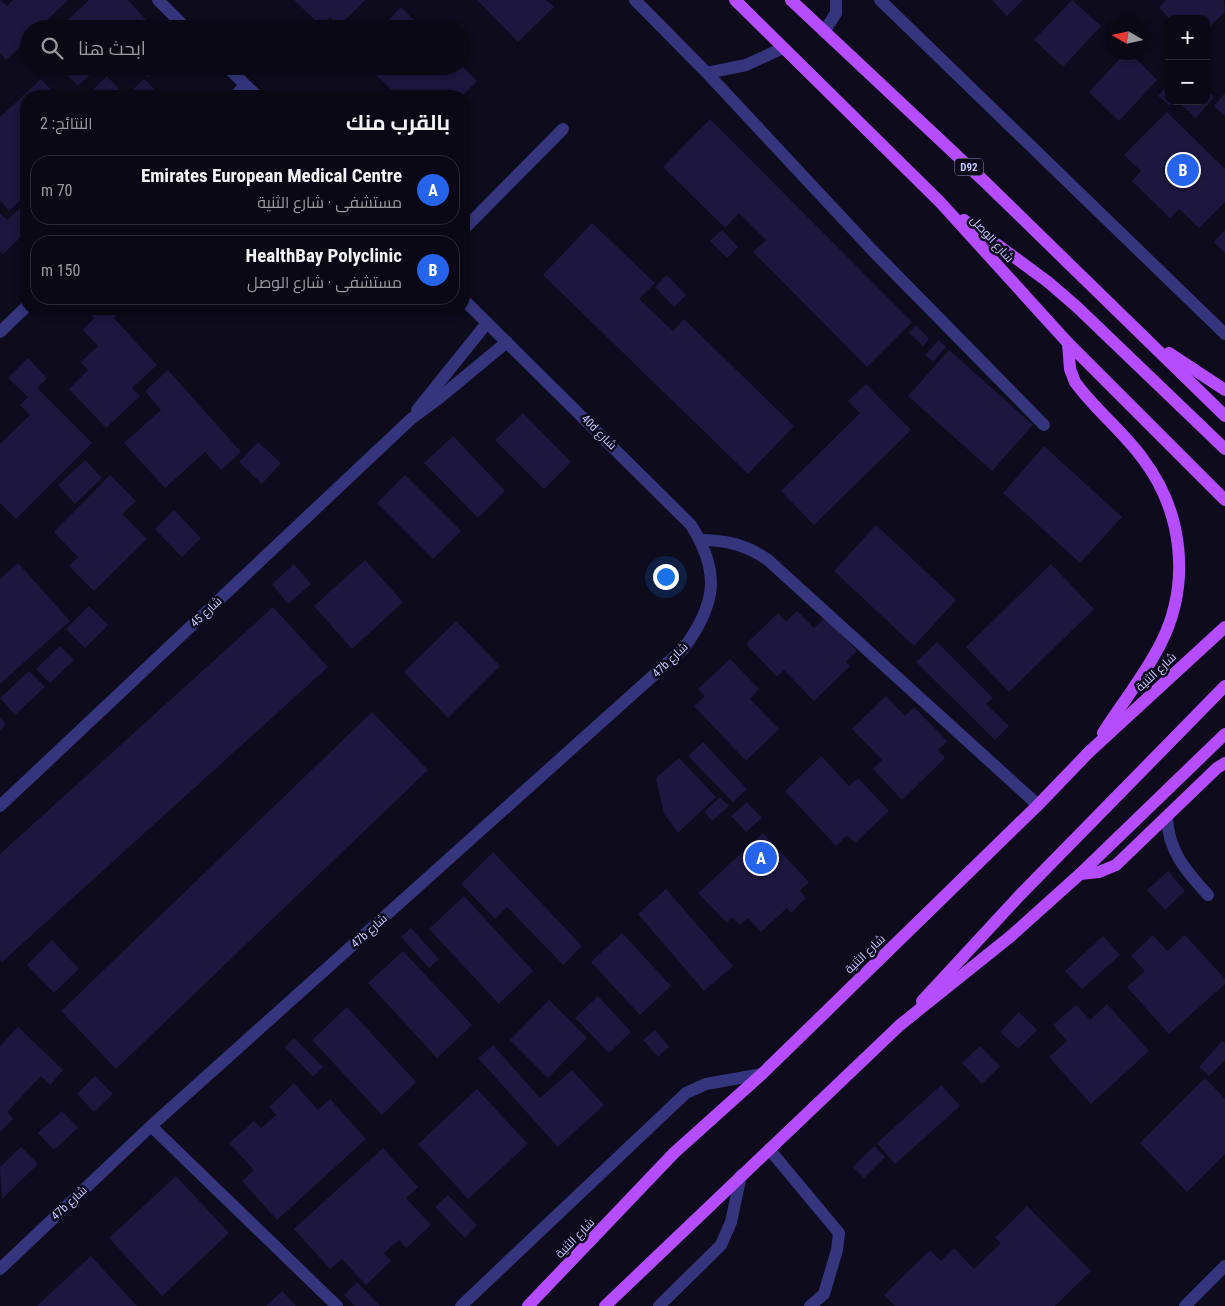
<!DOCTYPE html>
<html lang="ar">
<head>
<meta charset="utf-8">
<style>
	:root { --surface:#0a0815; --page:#181622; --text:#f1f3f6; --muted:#999aa0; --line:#2a2934; --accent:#2563eb }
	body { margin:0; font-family:"Roboto Condensed",Cairo,sans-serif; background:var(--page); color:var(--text); direction:rtl }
	.controls { position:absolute; right:15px; top:15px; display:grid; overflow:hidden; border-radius:10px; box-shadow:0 2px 8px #0003 }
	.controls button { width:45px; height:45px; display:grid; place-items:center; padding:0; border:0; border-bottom:1px solid var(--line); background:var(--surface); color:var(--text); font:25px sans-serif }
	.compass { position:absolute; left:1105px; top:15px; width:45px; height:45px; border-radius:50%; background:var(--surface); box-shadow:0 2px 8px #0003; rotate:279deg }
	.you { position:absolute; left:665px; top:576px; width:18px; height:18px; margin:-12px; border:4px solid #fff; border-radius:50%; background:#1a73e8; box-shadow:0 0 0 8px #1a73e833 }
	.badge { display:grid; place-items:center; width:32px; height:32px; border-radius:50%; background:var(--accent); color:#fff; font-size:16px; font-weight:700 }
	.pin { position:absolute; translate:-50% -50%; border:2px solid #fff; box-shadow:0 1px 5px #0006 }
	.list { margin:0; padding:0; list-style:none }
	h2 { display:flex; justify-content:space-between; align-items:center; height:65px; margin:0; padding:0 20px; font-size:21px }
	h2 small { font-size:16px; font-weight:400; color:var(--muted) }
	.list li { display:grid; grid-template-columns:32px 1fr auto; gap:15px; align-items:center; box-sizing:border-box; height:70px; margin:0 10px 10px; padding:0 10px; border:1px solid var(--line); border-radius:20px }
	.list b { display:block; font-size:19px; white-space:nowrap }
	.list p { margin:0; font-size:16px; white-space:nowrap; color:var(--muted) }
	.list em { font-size:16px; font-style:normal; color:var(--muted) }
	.icon { flex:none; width:28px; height:28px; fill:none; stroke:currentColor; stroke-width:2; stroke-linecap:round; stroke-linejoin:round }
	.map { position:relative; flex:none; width:1225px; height:1306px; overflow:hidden; direction:ltr }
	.search { position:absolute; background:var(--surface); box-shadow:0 2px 8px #0003; left:20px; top:20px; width:450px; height:55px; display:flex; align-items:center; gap:12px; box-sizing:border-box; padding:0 18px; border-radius:28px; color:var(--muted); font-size:19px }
	.panel { position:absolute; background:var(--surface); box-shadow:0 2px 8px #0003; left:20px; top:90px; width:450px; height:225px; border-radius:20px; direction:rtl }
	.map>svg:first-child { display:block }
</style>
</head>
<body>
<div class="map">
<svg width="1225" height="1306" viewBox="0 0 1225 1306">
	<rect width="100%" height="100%" fill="#0d0b1c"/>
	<!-- building -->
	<g fill="#1d163e">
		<path d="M0,0L7,6L13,0H68L38,29H29V38L6,60L0,53Z"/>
		<path d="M89,0H128L147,21L139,29H58Z"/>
		<path d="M294,0H365L339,26L330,17L321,26Z"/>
		<path d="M477,0H546L554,7L518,42Z"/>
		<path d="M992,0H1023L1007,16Z"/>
		<path d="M1072,0L1101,26L1063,67L1034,40Z"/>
		<path d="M1166,0H1224L1225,12L1206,30V19H1170L1159,7Z"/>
		<path d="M401,7L423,29H380Z"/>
		<path d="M1126,52H1129L1157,80L1119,121L1089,92Z"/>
		<path d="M59,66H99L78,86Z"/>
		<path d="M138,66H160L148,77Z"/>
		<path d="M367,66H462L477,81L462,96H398Z"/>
		<path d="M107,76L119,89L111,96H90L88,95Z"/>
		<path d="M41,79L57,96H26V195L9,211L0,200V117Z"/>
		<path d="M144,79L161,96H126Z"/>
		<path d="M1169,84V101H1174L1170,106L1158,96Z"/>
		<path d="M1206,90L1214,97L1196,118L1177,101H1206Z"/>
		<path d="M1225,93V116L1214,106Z"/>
		<path d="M1167,112L1225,169V202L1199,228L1179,209L1170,218L1132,181L1141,171L1124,155Z"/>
		<path d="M710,119L912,322L867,367L753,252L766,240L739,213L725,228L663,167Z"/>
		<path d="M19,209L26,216V232L3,254L0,251V213L7,220Z"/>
		<path d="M592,223L655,283L639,299L673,331L684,319L794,426L748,474L543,275Z"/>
		<path d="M722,230L738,247L727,258L710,241Z"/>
		<path d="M1225,230V253L1214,242Z"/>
		<path d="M667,275L686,295L674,307L655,287Z"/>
		<path d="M85,309H124L114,318L157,365L132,388L140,396L106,428L69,389L88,370L81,362L98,346L83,330L94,318Z"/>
		<path d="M916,325L929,339L923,346L909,333Z"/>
		<path d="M939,340L946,347L933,362L925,355Z"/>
		<path d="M949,350L1033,425L992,471L908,396Z"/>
		<path d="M28,358L47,378L37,388L92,443L16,519L0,503V444L30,415L20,405L28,397L8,378Z"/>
		<path d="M168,370L241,452L221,470L205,452L165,488L124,443L161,410L145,391Z"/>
		<path d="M866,384L911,430L814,525L781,491L860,413L848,401Z"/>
		<path d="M523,413L571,462L544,489L495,440Z"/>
		<path d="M453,436L505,491L478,518L424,463Z"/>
		<path d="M258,442L281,463L262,484L239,462Z"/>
		<path d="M1044,446L1122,517L1080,563L1003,493Z"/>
		<path d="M85,460L102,478L75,504L58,485Z"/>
		<path d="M110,475L136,501L122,514L147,539L94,591L69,566L78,557L54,532Z"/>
		<path d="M405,475L461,531L433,559L377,503Z"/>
		<path d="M174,510L201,538L182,557L155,529Z"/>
		<path d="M876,525L956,600L914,646L834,571Z"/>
		<path d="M365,560L403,602L352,649L314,606Z"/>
		<path d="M18,563L70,621L0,684V579Z"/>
		<path d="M294,564L311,584L288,604L272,584Z"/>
		<path d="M1051,564L1094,609L1009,692L966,647Z"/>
		<path d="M89,606L108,625L85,648L66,629Z"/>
		<path d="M273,607L328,667L2,962L0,959V854Z"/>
		<path d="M797,611L814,628L825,618L857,651L846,662L850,666L814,701L784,670L777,677L746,644L778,613L786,622Z"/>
		<path d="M456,621L500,666L448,718L404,672Z"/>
		<path d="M937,642L993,698L986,704L1009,726L995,740L916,662Z"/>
		<path d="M60,646L74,660L50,683L36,669Z"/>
		<path d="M730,659L759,689L750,699L779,729L746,761L694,706L705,696L698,689Z"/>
		<path d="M29,671L45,687L15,715L0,698Z"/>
		<path d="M886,696L905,716L914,707L947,741L938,750L945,758L902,800L873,769L882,760L852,729Z"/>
		<path d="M372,712L428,770L116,1069L61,1011Z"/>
		<path d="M0,717L6,724L0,730Z"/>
		<path d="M703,742L747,789L733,802L688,756Z"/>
		<path d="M821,756L849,786L858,778L889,811L855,843L847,835L836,846L785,791Z"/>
		<path d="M679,758L716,797L678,833L664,814L656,778Z"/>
		<path d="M720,797L729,806L712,821L704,812Z"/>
		<path d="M747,802L762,818L746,832L731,816Z"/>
		<path d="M763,833L809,882L800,891L806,898L791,913L787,908L761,932L748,918L740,925L732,917L727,923L698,893Z"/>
		<path d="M493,852L582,946L563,965L507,907L495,919L461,884Z"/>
		<path d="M1168,871L1185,891L1165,910L1147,890Z"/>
		<path d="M666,889L733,966L704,991L638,914Z"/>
		<path d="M464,896L533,971L499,1004L429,929Z"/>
		<path d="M411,928L439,959L429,968L401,937Z"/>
		<path d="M622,933L671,986L640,1015L591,962Z"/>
		<path d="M1153,935L1167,951L1185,935L1225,979V984L1169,1034L1127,987L1145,971L1131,956Z"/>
		<path d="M1103,936L1120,955L1082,989L1065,971Z"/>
		<path d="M52,940L79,969L54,993L27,965Z"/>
		<path d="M403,951L472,1025L437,1058L368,983Z"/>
		<path d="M598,996L631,1032L609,1053L575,1018Z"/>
		<path d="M549,1000L587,1038L548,1078L510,1040Z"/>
		<path d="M1107,1004L1149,1051L1091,1104L1049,1057L1067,1041L1053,1025L1076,1005L1090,1020Z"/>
		<path d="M347,1007L416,1082L382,1115L312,1040Z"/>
		<path d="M1019,1012L1037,1030L1018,1049L1000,1032Z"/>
		<path d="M18,1027L63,1070L50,1085L41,1076L7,1112L13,1119L0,1132V1046Z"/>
		<path d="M655,1030L669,1047L658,1057L643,1040Z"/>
		<path d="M294,1038L323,1067L313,1077L285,1047Z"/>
		<path d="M1222,1041L1225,1044V1060L1209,1076L1199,1067Z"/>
		<path d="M493,1045L540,1098L572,1070L604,1105L558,1147L478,1058Z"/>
		<path d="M980,1046L1000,1066L982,1084L962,1063Z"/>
		<path d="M95,1076L113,1094L94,1112L77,1094Z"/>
		<path d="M1205,1078L1225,1099V1154L1187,1192L1140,1143Z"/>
		<path d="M294,1083L318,1110L330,1099L366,1139L277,1220L242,1181L254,1170L229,1143L254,1121L261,1128L276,1115L269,1107Z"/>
		<path d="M941,1085L960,1106L895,1164L877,1143Z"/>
		<path d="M477,1089L528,1144L468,1199L418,1144Z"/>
		<path d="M62,1111L78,1128L54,1150L38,1133Z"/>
		<path d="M874,1146L885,1157L864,1178L853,1167Z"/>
		<path d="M21,1147L38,1164L2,1199L0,1167Z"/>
		<path d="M383,1148L418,1187L406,1198L431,1225L406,1248L399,1240L384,1253L391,1261L366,1285L342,1259L330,1269L294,1229Z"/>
		<path d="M176,1176L229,1233L162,1296L109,1238Z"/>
		<path d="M448,1195L477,1225L465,1238L435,1207Z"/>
		<path d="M1027,1206L1091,1271L1055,1306H895L884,1295L930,1250L941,1261L954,1248L974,1269L1001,1243L995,1238Z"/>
		<path d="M91,1256L137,1306H37L57,1287Z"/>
		<path d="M357,1282L380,1306H355L344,1295Z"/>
		<path d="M282,1291L296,1306H266Z"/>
	</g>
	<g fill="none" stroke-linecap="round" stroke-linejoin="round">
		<!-- minor -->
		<g stroke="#34357d" stroke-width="12">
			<path d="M158,0L187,29"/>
			<path d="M635,0L707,73L873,251L1044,425"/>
			<path d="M880,0L1225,334"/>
			<path d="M824,32L836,13V0"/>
			<path d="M226,66L257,96"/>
			<path d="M707,73L746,65L783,48"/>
			<path d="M235,96L245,85"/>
			<path d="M464,229L563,129"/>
			<path d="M0,332L26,307"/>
			<path d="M417,410L487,323"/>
			<path d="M700,540C726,540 747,545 768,560L1038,805"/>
			<path d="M0,806L411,419L438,399L507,342"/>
			<path d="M1167,817C1168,851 1186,871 1208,895"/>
			<path d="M151,1126L337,1306"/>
			<path d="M769,1149L839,1233L837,1250L824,1294L810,1306"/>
			<path d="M0,1269L151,1126L684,648C716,604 721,573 691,525L464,300"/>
			<path d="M461,1306L686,1093L706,1084L762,1074"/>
			<path d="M659,1306L721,1245L731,1222L741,1175"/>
			<path d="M1185,1306L1225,1266"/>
		</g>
		<!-- major -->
		<g stroke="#b54dff" stroke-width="12">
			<path d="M735,0L940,202L1068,343L1225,500"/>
			<path d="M791,0L985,182L1225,416"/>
			<path d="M964,220L1048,282L1077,307L1225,449"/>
			<path d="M1068,343L1070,369L1075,382C1095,410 1123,431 1143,459C1183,512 1191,583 1161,643C1145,675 1122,703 1103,733"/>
			<path d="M1169,353L1225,390"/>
			<path d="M1080,874L1099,872L1116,865L1217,768L1225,763"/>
			<path d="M922,1001L1020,895L1225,686"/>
			<path d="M528,1306L674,1153L762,1074L1038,805L1089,752L1225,627"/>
			<path d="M605,1306L900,1025L1011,936L1080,874L1225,734"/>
		</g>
	</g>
	<g text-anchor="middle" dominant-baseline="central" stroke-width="5" stroke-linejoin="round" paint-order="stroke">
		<!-- shield labels -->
		<rect fill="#0d0b1c" stroke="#918ebb" stroke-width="1" x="955" y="158.5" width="28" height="17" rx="4"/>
		<g font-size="11" font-weight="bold" fill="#cac6ff">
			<text x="969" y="167">D92</text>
		</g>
		<!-- street labels -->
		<g font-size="12" fill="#cac6ff" stroke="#0d0b1c">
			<text transform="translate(992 239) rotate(48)">شارع الوصل</text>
			<text transform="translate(599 432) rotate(45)">40d شارع</text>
			<text transform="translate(206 612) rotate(-43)">شارع 45</text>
			<text transform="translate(670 660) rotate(-44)">47b شارع</text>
			<text transform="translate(1156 672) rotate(-43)">شارع الثنية</text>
			<text transform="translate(369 931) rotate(-42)">47b شارع</text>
			<text transform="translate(865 954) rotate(-44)">شارع الثنية</text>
			<text transform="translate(69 1203) rotate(-43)">47b شارع</text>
			<text transform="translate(575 1238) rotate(-46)">شارع الثنية</text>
		</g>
	</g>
</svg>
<div class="controls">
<button>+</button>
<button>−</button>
</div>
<svg class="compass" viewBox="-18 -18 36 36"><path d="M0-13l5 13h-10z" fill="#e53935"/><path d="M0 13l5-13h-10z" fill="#999aa0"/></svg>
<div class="you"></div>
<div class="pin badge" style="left:761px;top:858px">A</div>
<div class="pin badge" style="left:1183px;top:170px">B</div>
<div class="search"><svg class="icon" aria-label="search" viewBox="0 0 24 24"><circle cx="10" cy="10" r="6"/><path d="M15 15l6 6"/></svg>ابحث هنا</div>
<section class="panel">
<h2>بالقرب منك<small>النتائج: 2</small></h2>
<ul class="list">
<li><span class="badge">A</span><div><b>Emirates European Medical Centre</b><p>مستشفى · شارع الثنية</p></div><em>70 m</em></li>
<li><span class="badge">B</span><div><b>HealthBay Polyclinic</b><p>مستشفى · شارع الوصل</p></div><em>150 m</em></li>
</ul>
</section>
</div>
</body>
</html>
